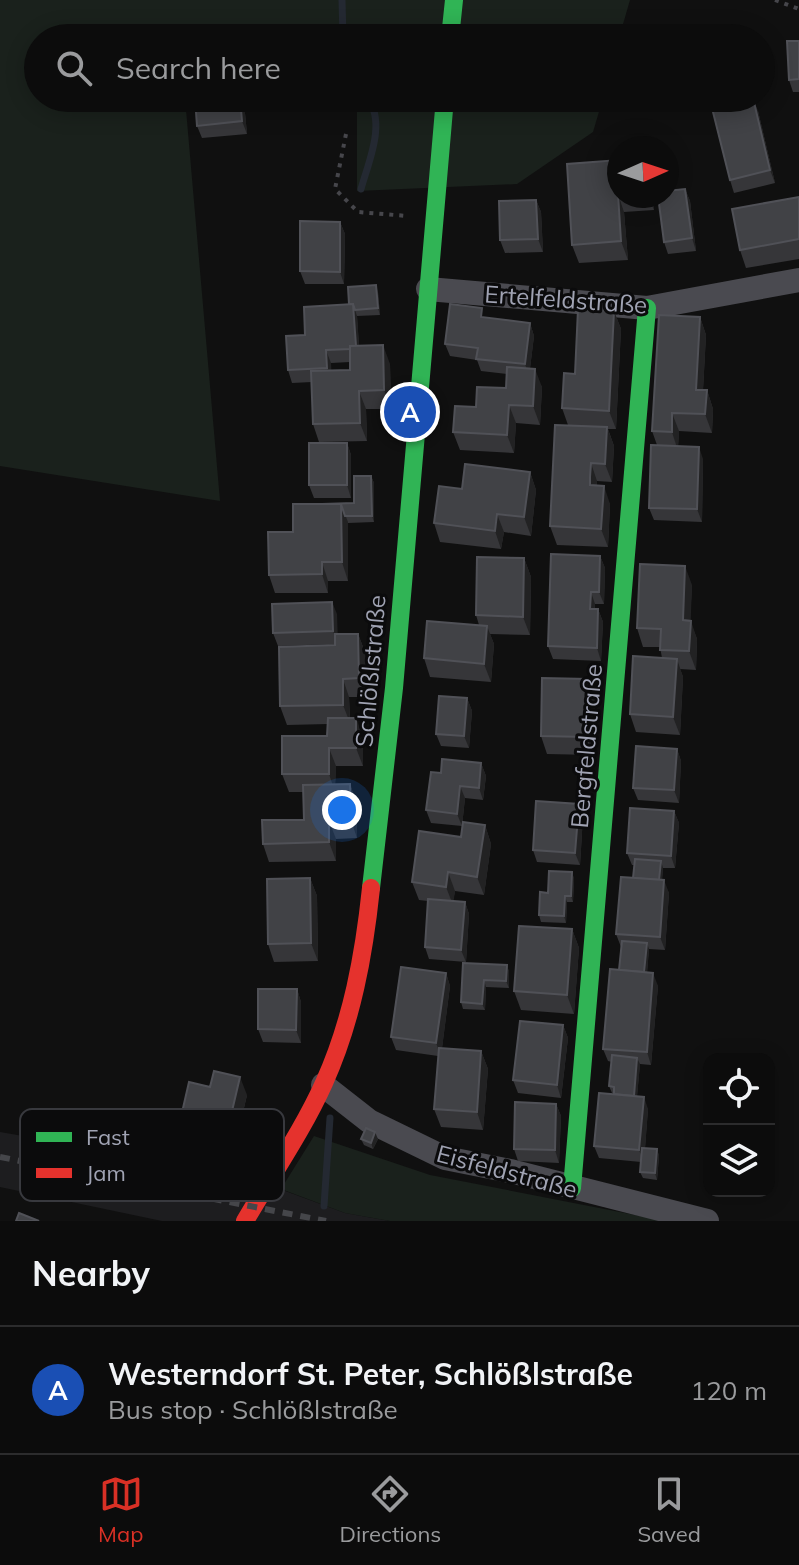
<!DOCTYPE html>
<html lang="en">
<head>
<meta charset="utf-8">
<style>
	:root { --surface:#0c0c0c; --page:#1a1a1a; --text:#f1f3f6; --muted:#9a9b9d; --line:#2c2c2d; --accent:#d93025 }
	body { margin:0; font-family:Mulish,sans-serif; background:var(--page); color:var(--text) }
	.controls { position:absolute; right:24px; bottom:24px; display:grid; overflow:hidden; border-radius:16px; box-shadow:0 4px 20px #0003 }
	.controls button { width:72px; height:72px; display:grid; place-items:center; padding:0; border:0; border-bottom:2px solid var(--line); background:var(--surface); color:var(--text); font:40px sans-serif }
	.compass { position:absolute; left:607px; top:136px; width:72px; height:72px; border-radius:50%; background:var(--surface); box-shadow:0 4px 20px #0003; rotate:87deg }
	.you { position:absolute; left:342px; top:810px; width:28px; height:28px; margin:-20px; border:6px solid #fff; border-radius:50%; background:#1a73e8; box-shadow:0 0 0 12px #1a73e833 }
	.badge { display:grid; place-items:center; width:52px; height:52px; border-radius:50%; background:var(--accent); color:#fff; font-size:26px; font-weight:700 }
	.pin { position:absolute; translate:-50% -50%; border:4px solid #fff; box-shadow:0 2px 8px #0006 }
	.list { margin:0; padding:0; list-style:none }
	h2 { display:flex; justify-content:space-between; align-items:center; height:104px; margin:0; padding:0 32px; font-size:34px }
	h2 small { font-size:26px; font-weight:400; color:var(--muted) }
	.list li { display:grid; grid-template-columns:52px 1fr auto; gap:24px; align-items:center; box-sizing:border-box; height:128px; padding:0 32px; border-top:2px solid var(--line) }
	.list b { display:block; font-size:30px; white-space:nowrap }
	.list p { margin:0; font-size:26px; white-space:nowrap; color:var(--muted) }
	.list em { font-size:26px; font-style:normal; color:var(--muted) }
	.icon { flex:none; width:44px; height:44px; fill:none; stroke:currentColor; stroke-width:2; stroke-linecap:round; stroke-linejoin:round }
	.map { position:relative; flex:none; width:799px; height:1221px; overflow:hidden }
	.search { position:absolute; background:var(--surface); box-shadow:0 4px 20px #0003; left:24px; right:24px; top:24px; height:88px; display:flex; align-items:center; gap:20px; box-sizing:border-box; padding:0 28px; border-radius:44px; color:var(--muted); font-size:30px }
	.sheet { height:232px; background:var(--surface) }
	nav { display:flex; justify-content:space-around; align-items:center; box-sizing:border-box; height:112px; border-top:2px solid var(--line); background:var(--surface); font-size:22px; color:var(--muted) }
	nav a { display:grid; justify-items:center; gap:4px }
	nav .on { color:var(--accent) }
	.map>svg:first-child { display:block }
</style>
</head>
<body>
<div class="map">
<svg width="799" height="1221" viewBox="0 0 799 1221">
	<rect width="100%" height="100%" fill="#101010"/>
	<!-- built -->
	<path fill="#1d1d1f" d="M0,1132L236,1173L345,1213L390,1221H162L0,1187Z"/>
	<!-- green -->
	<g fill="#1a211c">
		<path d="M0,0H630L619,38H38V98H185L220,501L0,466Z"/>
		<path d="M357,98H603L593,132L517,184L357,191Z"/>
		<path d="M314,1136L430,1175L666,1221H390L345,1213L281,1189Z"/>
	</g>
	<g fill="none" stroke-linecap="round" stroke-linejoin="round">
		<!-- stream -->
		<g stroke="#242932" stroke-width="7">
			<path d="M342,0L343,38"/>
			<path d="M361,189C368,163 387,122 367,98"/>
			<path d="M324,1206L330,1118"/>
		</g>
		<!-- path -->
		<g stroke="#46464b" stroke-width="4" stroke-dasharray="4 6" stroke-linecap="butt">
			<path d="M775,0L799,9"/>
			<path d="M346,134L335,189L358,212L407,216"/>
		</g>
		<!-- street -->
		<g stroke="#4a4a50" stroke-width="24">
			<path d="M428,289L647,308L799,280"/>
			<path d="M323,1085L369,1121L445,1158L510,1171L707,1221"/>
		</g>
		<!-- fast -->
		<g stroke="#30b455" stroke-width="18">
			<path d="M450,38L454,0"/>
			<path d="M371,888L394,688L445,98"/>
			<path d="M572,1188L647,308"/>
		</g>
		<!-- jam -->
		<path stroke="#e5322d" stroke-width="18" d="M245,1221C271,1176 303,1130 324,1083C352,1021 364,955 371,888"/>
		<!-- rail -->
		<path stroke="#45464a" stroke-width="6" stroke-dasharray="10 8" stroke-linecap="butt" d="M0,1157L326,1221"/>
	</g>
	<!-- wall -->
	<g fill="#363639" fill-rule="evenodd">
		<path d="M799,41V92H793L789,80Z"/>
		<path d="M195,98H242L244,103L247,134L202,138L197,126Z"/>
		<path d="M758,111L775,183L734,193L730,180Z"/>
		<path d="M619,160V196H652L654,210L624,212L628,260L579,263L572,245Z"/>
		<path d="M685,189L690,201L696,251L668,254L664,242Z"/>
		<path d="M799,197V259L746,268L740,250Z"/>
		<path d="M536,200L541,212L543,252L505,253L500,240Z"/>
		<path d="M340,222L345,234L344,284H305L300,271Z"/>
		<path d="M378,292L380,315L357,316L359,346L390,364L391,409H366L367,441L319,442L313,424L312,382L292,383L288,370L305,335L349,304ZM350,362V370L331,371V363Z"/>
		<path d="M614,311L621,329L616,429H608L614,446L612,482L597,481V485L610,504L608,547L557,545L550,526L568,425L562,408L575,374Z"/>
		<path d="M700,317L706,335L703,390H707L713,409L712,433L679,431L678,446L703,459L702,522L654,520L649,508L657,445L652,431Z"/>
		<path d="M486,318L530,323L534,336L530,368L542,387L540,425L516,423L514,453L460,450L453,432L476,407L506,388L507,374L481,371L477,360L450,356L445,344Z"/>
		<path d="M347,443L351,455V498H314L309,485Z"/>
		<path d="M530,472L536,490L531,536L504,532L501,549L440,542L434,523L462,489Z"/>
		<path d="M371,476L374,483V522L348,523V581H328V593H275L269,575L293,532L354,503Z"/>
		<path d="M600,556L605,568L604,604H595V609H598L603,622L601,661L553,659L548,646Z"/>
		<path d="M524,558L531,577L530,635L490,634L494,644L491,682L430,677L424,658L479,625L476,615Z"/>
		<path d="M692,585L690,621L697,639L696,670L680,669L683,677L680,735L636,732L630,714L662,658L660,647H643L637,628Z"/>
		<path d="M337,614V634H358L365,652L366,697H349L350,718L363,736V766H336L335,784H350L356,802L357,838L336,839V861L269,862L263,844L304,820L303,792H289L282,774L327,736L328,724L287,725L280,706L335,645V644L278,646L273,633Z"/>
		<path d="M595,697L593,755L547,754L541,736Z"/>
		<path d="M467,698L472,711L469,748L441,746L436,734Z"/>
		<path d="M677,749L681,761L679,803L638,800L633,788Z"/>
		<path d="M481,763L486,776L483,800L465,798L462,826L431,823L426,810L441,773Z"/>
		<path d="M579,804L583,816L580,865L537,862L533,850Z"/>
		<path d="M674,811L679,823L675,868H663L662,880L669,893L665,950L649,949L647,973L658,986L651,1065L640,1064L637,1096L648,1109L645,1148L657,1149L659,1156L657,1180L643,1178L640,1172L641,1162L599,1158L594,1146L614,1094V1093H612L609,1086L612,1062L608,1061L603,1049L619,970L621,947L616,934L633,878L634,865H632L627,853Z"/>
		<path d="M485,825L491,844L484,895L455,891L453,901L465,902L469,914L466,962L429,959L425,947L428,901L419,900L412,882L461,837Z"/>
		<path d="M572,872L574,879L573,902H567L566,923L541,922L539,915L548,893Z"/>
		<path d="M310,878L317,896L318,961L274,962L268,944Z"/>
		<path d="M572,929L579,948L574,1014L521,1010L514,991Z"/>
		<path d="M463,963L507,965L509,972V988L486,987L485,1010L463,1009L461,1002Z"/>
		<path d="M446,973L450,986L442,1048L481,1051L488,1069L483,1130L441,1127L434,1109L438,1056L396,1050L391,1037Z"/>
		<path d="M297,989L301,1002V1043L263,1042L258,1029Z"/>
		<path d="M563,1025L568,1038L561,1098L518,1093L513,1080Z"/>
		<path d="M247,1095L232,1159L185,1148L178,1130Z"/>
		<path d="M556,1104L561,1116L559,1163L518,1161L514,1149Z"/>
		<path d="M361,1139H378L373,1149L364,1145Z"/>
		<path d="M231,1170L233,1176L232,1182L224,1180L222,1173Z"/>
	</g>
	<!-- shaded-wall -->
	<g fill="#222223">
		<path d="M240,98H242L244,103L247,134L242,121Z"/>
		<path d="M753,98L758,111L775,183L770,170Z"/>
		<path d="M685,189L690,201L696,251L692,238Z"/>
		<path d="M618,194L624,212L628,260L621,241Z"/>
		<path d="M648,196H652L654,210Z"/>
		<path d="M536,200L541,212L543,252L538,239Z"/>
		<path d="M340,222L345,234L344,284L340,272Z"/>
		<path d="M376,285L378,292L380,315L378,308Z"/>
		<path d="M353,304L357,316L360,361L356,348Z"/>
		<path d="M614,311L621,329L616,429L609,411Z"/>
		<path d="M700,317L706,335L702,408L696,390Z"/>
		<path d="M530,323L534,336L529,377L525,364Z"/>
		<path d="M383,345L390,364L391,409L384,390Z"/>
		<path d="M326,350L331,363L332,381L327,368Z"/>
		<path d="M535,369L542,387L540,425L533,406Z"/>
		<path d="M707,390L713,409L712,433L705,414Z"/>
		<path d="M359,391L366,409L367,441L360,423Z"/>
		<path d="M509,405L516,423L514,453L507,435Z"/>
		<path d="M672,413L679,431L678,451L672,432Z"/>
		<path d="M607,427L614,446L612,482L605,464Z"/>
		<path d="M347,443L351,455V498L347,485Z"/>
		<path d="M699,447L703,459L702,522L697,509Z"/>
		<path d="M591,463L597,481L596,503L590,485Z"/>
		<path d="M530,472L536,490L531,536L524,517Z"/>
		<path d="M371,476L374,483V522L372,516Z"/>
		<path d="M604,486L610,504L608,547L601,529Z"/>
		<path d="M341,504L348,522V581L342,562Z"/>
		<path d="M497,514L504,532L501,549L495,531Z"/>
		<path d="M600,556L605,568L604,604L599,592Z"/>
		<path d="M524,558L531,577L530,635L523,617Z"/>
		<path d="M322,562L328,581V593L322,574Z"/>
		<path d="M685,566L692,585L690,638L683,620Z"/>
		<path d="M591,592L595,604L594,621L590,609Z"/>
		<path d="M332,602L337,614L338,644L333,631Z"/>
		<path d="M598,609L603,622L601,661L597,648Z"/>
		<path d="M691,621L697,639L696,670L689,651Z"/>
		<path d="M487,626L494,644L491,682L484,664Z"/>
		<path d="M358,634L365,652L366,697L359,678Z"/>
		<path d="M677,659L683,677L680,735L673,717Z"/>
		<path d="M343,679L349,697L350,723L343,705Z"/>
		<path d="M588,679L595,697L593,755L587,737Z"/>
		<path d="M467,698L472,711L469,748L464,736Z"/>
		<path d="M356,718L363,736V766L356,748Z"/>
		<path d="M329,748L336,766L335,792L329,774Z"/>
		<path d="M677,749L681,761L679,803L674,790Z"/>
		<path d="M481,763L486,776L483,800L479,788Z"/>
		<path d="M350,784L356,802L357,838L351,820Z"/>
		<path d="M460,786L465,798L462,826L457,814Z"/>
		<path d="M579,804L583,816L580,865L575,853Z"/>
		<path d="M674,811L679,823L675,868L671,856Z"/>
		<path d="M329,821L336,839V861L329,842Z"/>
		<path d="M485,825L491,844L484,895L477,877Z"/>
		<path d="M661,861L663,868L661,892L659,886Z"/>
		<path d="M448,872L455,891L453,905L446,887Z"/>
		<path d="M572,872L574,879L573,902L571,896Z"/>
		<path d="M310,878L317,896L318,961L311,943Z"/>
		<path d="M664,880L669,893L665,950L660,937Z"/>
		<path d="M565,896L567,902L566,923L564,916Z"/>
		<path d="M465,902L469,914L466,962L461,950Z"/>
		<path d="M572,929L579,948L574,1014L567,995Z"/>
		<path d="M647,943L649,949L646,985L644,979Z"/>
		<path d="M507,965L509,972V988L506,981Z"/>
		<path d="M446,973L450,986L441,1056L436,1043Z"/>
		<path d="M653,973L658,986L651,1065L647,1052Z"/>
		<path d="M484,980L486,987L485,1010L482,1004Z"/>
		<path d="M297,989L301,1002V1043L296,1030Z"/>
		<path d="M563,1025L568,1038L561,1098L557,1085Z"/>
		<path d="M481,1051L488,1069L483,1130L477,1112Z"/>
		<path d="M637,1058L640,1064L636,1108L634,1102Z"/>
		<path d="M240,1077L247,1095L232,1159L225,1141Z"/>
		<path d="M644,1097L648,1109L644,1162L639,1150Z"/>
		<path d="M556,1104L561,1116L559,1163L555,1150Z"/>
		<path d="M375,1132L378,1139L373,1149L371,1143Z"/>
		<path d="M657,1149L659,1156L657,1180L655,1173Z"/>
		<path d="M231,1170L233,1176L232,1182L230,1176Z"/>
	</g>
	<!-- building -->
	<g fill="#414246" stroke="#505157" stroke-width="2">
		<path d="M787,41H799V79L789,80Z"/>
		<path d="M195,98H240L242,121L197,126Z"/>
		<path d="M753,98L770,170L730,180L712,108Z"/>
		<path d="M619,160V194H618L621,241L572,245L567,164Z"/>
		<path d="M685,189L692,238L664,242L658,196H667V191Z"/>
		<path d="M799,197V239L740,250L732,209Z"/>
		<path d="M536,200L538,239L500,240L499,201Z"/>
		<path d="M300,221L340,222V272L300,271Z"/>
		<path d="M376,285L378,308L355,310L353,304H349L348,287Z"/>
		<path d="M353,304L356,346H350V349L326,350L327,368L288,370L286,336L305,335L304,307Z"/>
		<path d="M450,304L482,308L481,317L530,323L525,364L476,359L478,348L445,344Z"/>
		<path d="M578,309L614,311L609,411L562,408L564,373L575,374Z"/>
		<path d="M659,315L700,317L696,390H707L705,414L672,413V432L652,431Z"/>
		<path d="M383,345L384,390L359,391L360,423L313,424L311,371L350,370V346Z"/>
		<path d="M507,367L535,369L533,406L509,405L507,435L453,432L455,406L476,407L477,387L506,388Z"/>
		<path d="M555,425L607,427L605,464L591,463L590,477V485L604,486L601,529L550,526Z"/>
		<rect x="309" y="443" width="38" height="42"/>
		<path d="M651,445L699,447L697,509L649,508Z"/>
		<path d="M465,464L530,472L524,517L497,514L495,531L434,523L439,486L462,489Z"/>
		<path d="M354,476H371L372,516H345L341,504H322L354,503Z"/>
		<path d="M293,504H341L342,562H322V574L269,575L268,532H293Z"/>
		<path d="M551,554L600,556L599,592H591L590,609H598L597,648L548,646Z"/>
		<path d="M477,557L524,558L523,617L476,615Z"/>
		<path d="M640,564L685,566L683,620L691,621L689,651L660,650L661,629L637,628Z"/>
		<path d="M332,602L333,631L273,633L272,604Z"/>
		<path d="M427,621L487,626L484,664L424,658Z"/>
		<path d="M335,634H358L359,678L343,679V705L280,706L279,647L335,645Z"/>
		<path d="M633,656L677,659L673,717L630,714Z"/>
		<path d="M542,678L588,679L587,737L541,736Z"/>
		<path d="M439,696L467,698L464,736L436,734Z"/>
		<path d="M328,718H356V748H329V774H282V736H327Z"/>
		<path d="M636,746L677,749L674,790L633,788Z"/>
		<path d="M442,759L481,763L479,788L460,786L457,814L426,810L431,772L441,773Z"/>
		<path d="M350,784L351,820L329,821V842L263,844L262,820H304L303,785Z"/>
		<path d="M536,801L579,804L575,853L533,850Z"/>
		<path d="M630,808L674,811L671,856L627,853Z"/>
		<path d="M463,822L485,825L477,877L448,872L446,887L412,882L419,831L461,837Z"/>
		<path d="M635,859L661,861L659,880L633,878Z"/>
		<path d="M549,871L572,872L571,896H565L564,916L539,915L540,892L548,893Z"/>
		<path d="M621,877L664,880L660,937L616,934Z"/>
		<path d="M310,878L311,943L268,944L267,879Z"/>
		<path d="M428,899L465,902L461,950L425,947Z"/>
		<path d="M519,926L572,929L567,995L514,991Z"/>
		<path d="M622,941L647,943L644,972L619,970Z"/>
		<path d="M463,963L507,965L506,981L484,980L482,1004L461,1002Z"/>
		<path d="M401,967L446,973L436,1043L391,1037Z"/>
		<path d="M610,969L653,973L647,1052L603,1049Z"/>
		<path d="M258,989H297L296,1030L258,1029Z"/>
		<path d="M520,1021L563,1025L557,1085L513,1080Z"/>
		<path d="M439,1048L481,1051L477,1112L434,1109Z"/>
		<path d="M612,1055L637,1058L634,1096L614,1094V1087L609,1086Z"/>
		<path d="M214,1071L240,1077L225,1141L178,1130L189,1082L210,1087Z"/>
		<path d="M599,1093L644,1097L639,1150L594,1146Z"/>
		<path d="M515,1102L556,1104L555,1150L514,1149Z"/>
		<path d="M366,1128L375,1132L371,1143L361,1139Z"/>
		<path d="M642,1148L657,1149L655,1173L640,1172Z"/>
		<path d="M19,1213L39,1221H16Z"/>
	</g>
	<g text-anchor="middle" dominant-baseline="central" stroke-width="6" stroke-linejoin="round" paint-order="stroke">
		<!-- street labels -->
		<g font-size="24" fill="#a0a3b3" stroke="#0b0b0c">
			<text transform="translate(566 299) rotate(4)">Ertelfeldstraße</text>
			<text transform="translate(370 671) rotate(-85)">Schlößlstraße</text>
			<text transform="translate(586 746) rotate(-85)">Bergfeldstraße</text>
			<text transform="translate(507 1171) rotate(15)">Eisfeldstraße</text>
		</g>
	</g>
	<!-- legend -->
	<rect x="20" y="1109" width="264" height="92" rx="12" fill="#0b0b0c" stroke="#38393e" stroke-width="2"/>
	<rect x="36" y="1132" width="36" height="10" fill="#30b455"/>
	<rect x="36" y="1168" width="36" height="10" fill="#e5322d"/>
	<g font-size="22" fill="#a0a3b3">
		<text x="86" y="1145">Fast</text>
		<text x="86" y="1181">Jam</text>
	</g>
</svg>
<div class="controls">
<button><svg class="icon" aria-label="locate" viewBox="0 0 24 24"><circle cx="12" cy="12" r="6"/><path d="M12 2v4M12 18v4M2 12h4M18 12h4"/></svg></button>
<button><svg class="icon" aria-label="layers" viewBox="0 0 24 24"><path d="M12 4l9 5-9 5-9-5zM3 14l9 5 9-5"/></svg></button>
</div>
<svg class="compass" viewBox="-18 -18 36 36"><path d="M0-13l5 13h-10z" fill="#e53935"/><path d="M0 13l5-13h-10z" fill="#9a9b9d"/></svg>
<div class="you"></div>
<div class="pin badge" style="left:410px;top:412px;background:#1a4fb4">A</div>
<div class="search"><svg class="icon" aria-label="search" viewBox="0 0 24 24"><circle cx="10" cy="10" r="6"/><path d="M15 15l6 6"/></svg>Search here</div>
</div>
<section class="sheet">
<h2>Nearby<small></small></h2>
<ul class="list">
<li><span class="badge" style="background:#1a4fb4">A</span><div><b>Westerndorf St. Peter, Schlößlstraße</b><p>Bus stop · Schlößlstraße</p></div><em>120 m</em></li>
</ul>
</section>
<nav>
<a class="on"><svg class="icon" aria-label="map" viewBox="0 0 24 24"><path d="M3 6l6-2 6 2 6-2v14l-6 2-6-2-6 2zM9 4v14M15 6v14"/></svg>Map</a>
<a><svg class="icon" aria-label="directions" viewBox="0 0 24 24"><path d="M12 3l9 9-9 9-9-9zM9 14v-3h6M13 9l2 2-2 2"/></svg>Directions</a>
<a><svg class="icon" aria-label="saved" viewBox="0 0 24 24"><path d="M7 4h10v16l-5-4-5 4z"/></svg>Saved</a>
</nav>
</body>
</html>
